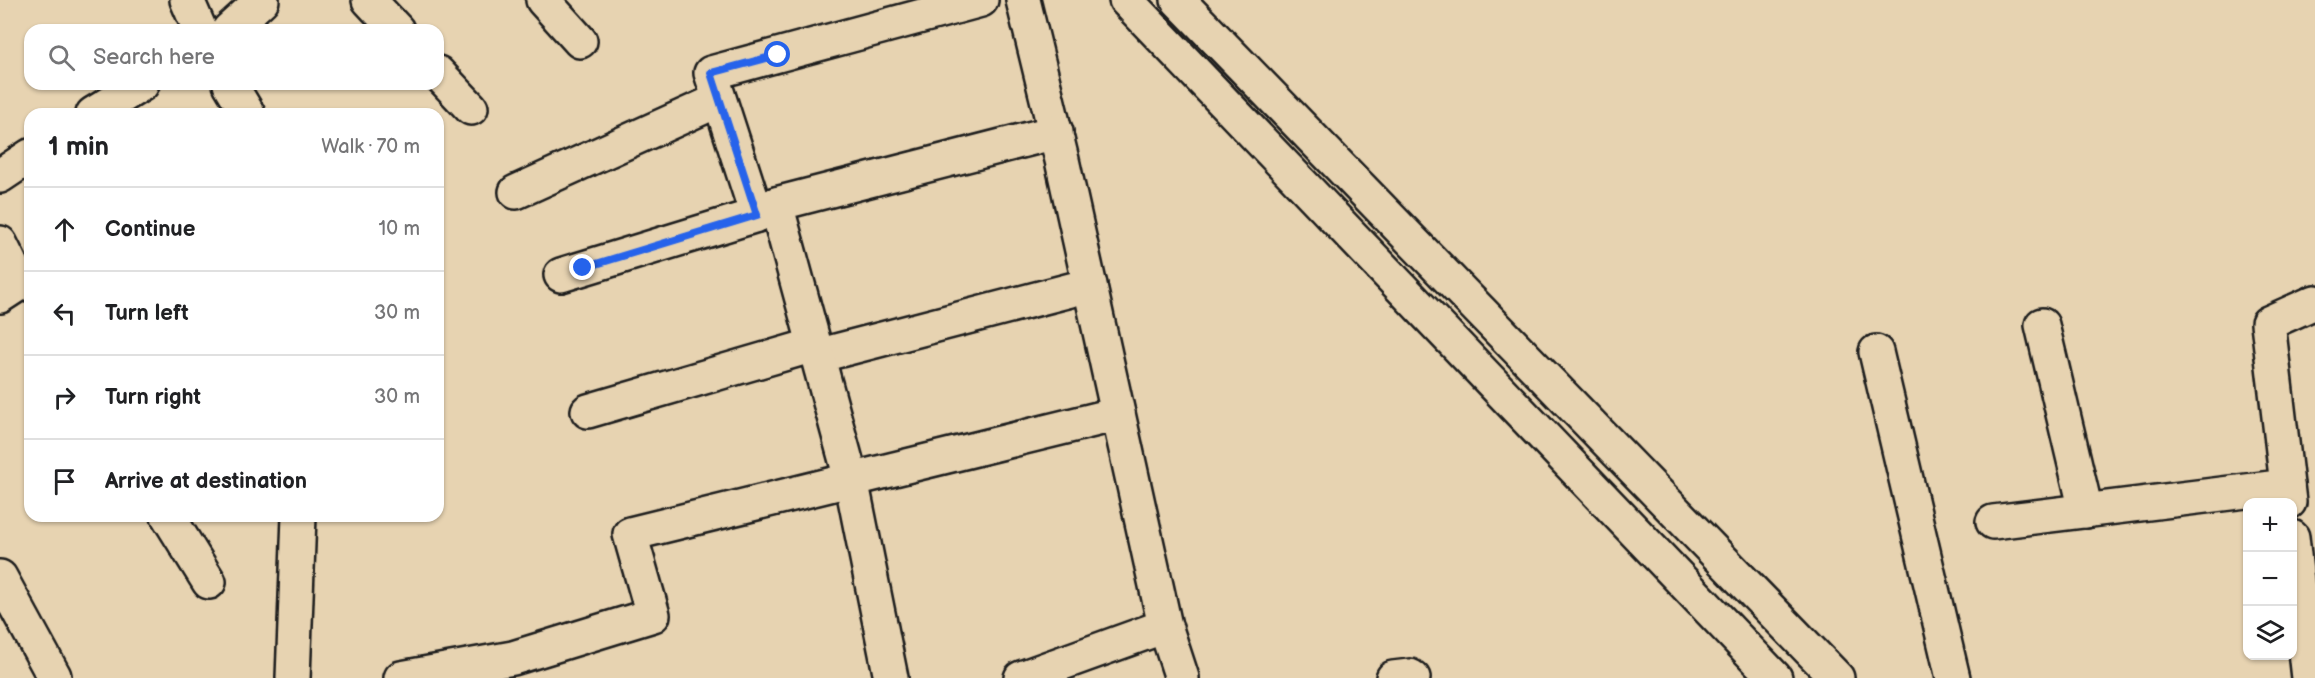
<!DOCTYPE html>
<html lang="en">
<head>
<meta charset="utf-8">
<style>
	:root { --surface:#fff; --page:#f2f2f2; --text:#202124; --muted:#757577; --line:#e0e0e0 }
	body { margin:0; font-family:"Balsamiq Sans",sans-serif; background:var(--page); color:var(--text) }
	.controls { position:absolute; right:18px; bottom:18px; display:grid; overflow:hidden; border-radius:12px; box-shadow:0 2px 4px #0004 }
	.controls button { width:54px; height:54px; display:grid; place-items:center; padding:0; border:0; border-bottom:2px solid var(--line); background:var(--surface); color:var(--text); font:30px sans-serif }
	.stop { position:absolute; width:18px; height:18px; margin:-14px; border:4px solid #2563eb; border-radius:50%; background:#fff }
	.stop.end { background:#2563eb; border-color:#fff; box-shadow:0 2px 6px #0008 }
	.list { margin:0; padding:0; list-style:none }
	h2 { display:flex; justify-content:space-between; align-items:center; height:78px; margin:0; padding:0 24px; font-size:26px }
	h2 small { font-size:20px; font-weight:400; color:var(--muted) }
	.list li { display:grid; grid-template-columns:39px 1fr auto; gap:18px; align-items:center; box-sizing:border-box; height:84px; padding:0 24px; border-top:2px solid var(--line) }
	.list b { display:block; font-size:22px; white-space:nowrap }
	.list em { font-size:20px; font-style:normal; color:var(--muted) }
	.icon { flex:none; width:33px; height:33px; fill:none; stroke:currentColor; stroke-width:2; stroke-linecap:round; stroke-linejoin:round }
	.map { position:relative; flex:none; width:2315px; height:678px; overflow:hidden }
	.search { position:absolute; background:var(--surface); box-shadow:0 2px 4px #0004; left:24px; top:24px; width:420px; height:66px; display:flex; align-items:center; gap:15px; box-sizing:border-box; padding:0 21px; border-radius:18px; color:var(--muted); font-size:22px }
	.panel { position:absolute; background:var(--surface); box-shadow:0 2px 4px #0004; left:24px; top:108px; width:420px; height:414px; border-radius:18px }
	.map>svg:first-child { display:block }
</style>
</head>
<body>
<div class="map">
<svg width="2315" height="678" viewBox="0 0 2315 678">
	<rect width="100%" height="100%" fill="#e7d3b1"/>
	<filter id="ink" filterUnits="userSpaceOnUse"><feTurbulence type="fractalNoise" baseFrequency=".0167" numOctaves="2"/><feDisplacementMap in="SourceGraphic" scale="12" xChannelSelector="R" yChannelSelector="G"/><feConvolveMatrix kernelMatrix="1 2 1 2 8 2 1 2 1" color-interpolation-filters="sRGB"/></filter>
	<g filter="url(#ink)">
		<g fill="none" stroke-linecap="round" stroke-linejoin="round">
			<defs>
				<g id="minor">
					<path d="M187,0L200,30"/>
					<path d="M369,0L397,30"/>
					<path d="M543,0L580,41"/>
					<path d="M1023,0L1062,160L1165,626L1182,678"/>
					<path d="M229,30L262,0"/>
					<path d="M438,73L471,108"/>
					<path d="M230,84L248,114"/>
					<path d="M93,114L142,84"/>
					<path d="M0,176L30,156"/>
					<path d="M516,192L719,100"/>
					<path d="M776,204L757,215L711,73L981,0"/>
					<path d="M0,243L20,283L0,296"/>
					<path d="M561,275L757,215"/>
					<path d="M2042,325L2086,511"/>
					<path d="M1876,352L1953,678"/>
					<path d="M817,356L1090,285"/>
					<path d="M588,411L814,345"/>
					<path d="M2289,502L2268,323L2315,302"/>
					<path d="M168,516L209,582"/>
					<path d="M1993,522L2287,486"/>
					<path d="M2292,537L2308,678"/>
					<path d="M0,577L54,676"/>
					<path d="M293,678L299,516"/>
					<path d="M401,678L513,658L653,615L630,534L1118,414"/>
					<path d="M891,678L851,479L776,204L1056,132"/>
					<path d="M1021,678L1165,626"/>
					<path d="M1393,678L1410,676L1413,678"/>
				</g>
				<g id="tertiary">
					<path d="M1126,0L1775,678"/>
					<path d="M1178,0L1837,678"/>
				</g>
			</defs>
			<!-- minor casing -->
			<use href="#minor" stroke="#1c1c1c" stroke-width="38"/>
			<!-- tertiary casing -->
			<use href="#tertiary" stroke="#1c1c1c" stroke-width="38"/>
			<!-- minor -->
			<use href="#minor" stroke="#e7d3b1" stroke-width="33"/>
			<!-- tertiary -->
			<use href="#tertiary" stroke="#e7d3b1" stroke-width="33"/>
		</g>
	</g>
	<g fill="none" stroke-linecap="round" stroke-linejoin="round" filter="url(#ink)">
		<!-- route -->
		<path stroke="#2563eb" stroke-width="8" d="M583,268L757,215L711,73L778,55"/>
	</g>
</svg>
<div class="controls">
<button>+</button>
<button>−</button>
<button><svg class="icon" aria-label="layers" viewBox="0 0 24 24"><path d="M12 4l9 5-9 5-9-5zM3 14l9 5 9-5"/></svg></button>
</div>
<div class="stop" style="left:778px;top:55px"></div>
<div class="stop end" style="left:583px;top:268px"></div>
<div class="search"><svg class="icon" aria-label="search" viewBox="0 0 24 24"><circle cx="10" cy="10" r="6"/><path d="M15 15l6 6"/></svg>Search here</div>
<section class="panel">
<h2>1 min<small>Walk · 70 m</small></h2>
<ul class="list">
<li><svg class="icon" aria-label="ahead" viewBox="0 0 24 24"><path d="M12 20V5M6 11l6-6 6 6"/></svg><div><b>Continue</b></div><em>10 m</em></li>
<li><svg class="icon" aria-label="left" viewBox="0 0 24 24"><path d="M17 20v-9H6M10 6l-5 5 5 5"/></svg><div><b>Turn left</b></div><em>30 m</em></li>
<li><svg class="icon" aria-label="right" viewBox="0 0 24 24"><path d="M7 20v-9h11M14 6l5 5-5 5"/></svg><div><b>Turn right</b></div><em>30 m</em></li>
<li><svg class="icon" aria-label="arrive" viewBox="0 0 24 24"><path d="M6 21V4h12l-3 4 3 4H6"/></svg><div><b>Arrive at destination</b></div></li>
</ul>
</section>
</div>
</body>
</html>
